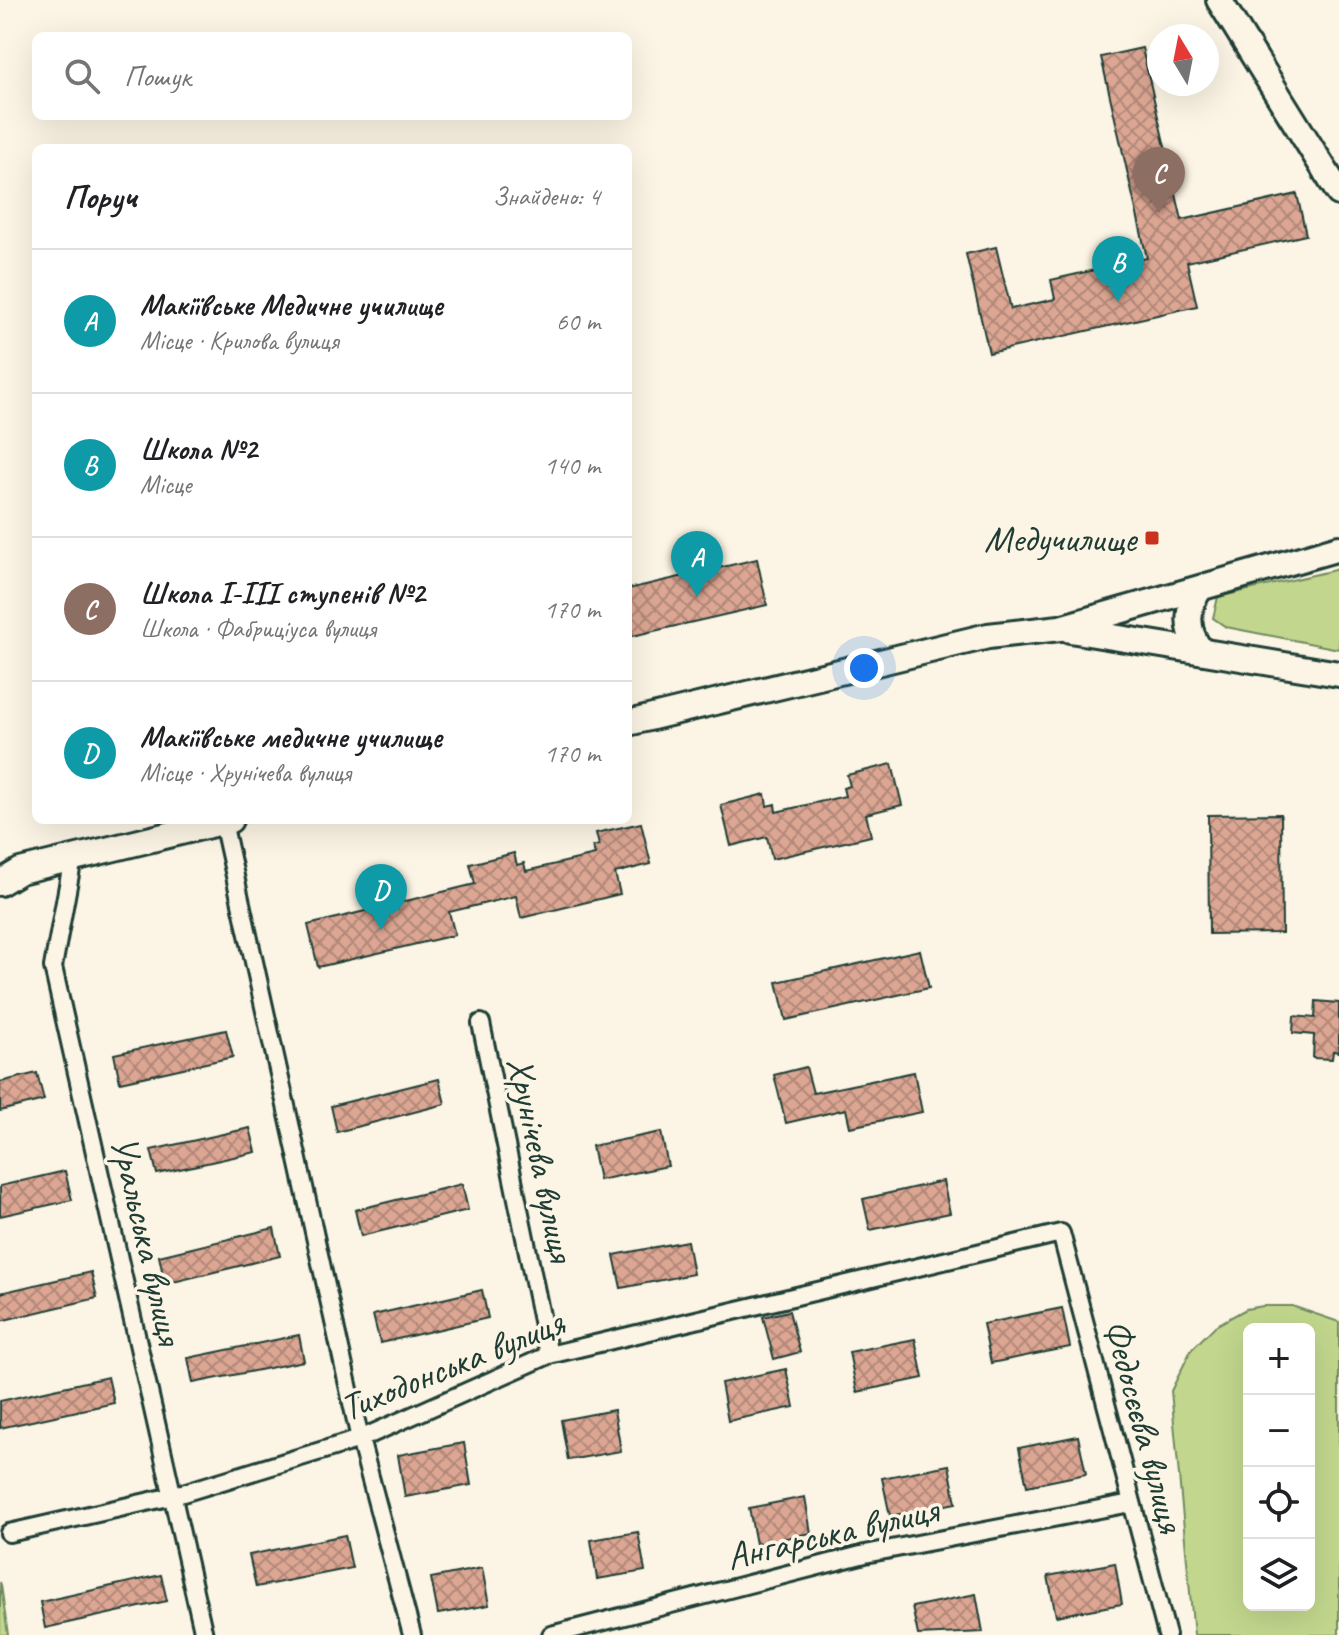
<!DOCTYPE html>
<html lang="uk">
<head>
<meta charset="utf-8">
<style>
	:root { --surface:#fff; --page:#f6f6f6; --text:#202124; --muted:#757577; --line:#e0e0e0; --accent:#d93025 }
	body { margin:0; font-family:Caveat,sans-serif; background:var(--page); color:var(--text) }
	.controls { position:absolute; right:24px; bottom:24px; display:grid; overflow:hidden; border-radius:12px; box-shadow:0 8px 32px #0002 }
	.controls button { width:72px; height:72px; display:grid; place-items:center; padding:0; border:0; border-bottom:2px solid var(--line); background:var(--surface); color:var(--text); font:40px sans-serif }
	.compass { position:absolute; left:1147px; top:24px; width:72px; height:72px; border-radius:50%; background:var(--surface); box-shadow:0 8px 32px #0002; rotate:350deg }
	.you { position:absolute; left:864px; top:668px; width:28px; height:28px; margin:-20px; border:6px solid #fff; border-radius:50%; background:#1a73e8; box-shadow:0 0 0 12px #1a73e833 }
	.badge { display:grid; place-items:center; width:52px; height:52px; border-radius:50%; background:var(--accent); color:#fff; font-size:26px; font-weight:700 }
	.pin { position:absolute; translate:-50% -66px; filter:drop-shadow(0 2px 4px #0008) }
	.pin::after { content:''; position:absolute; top:42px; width:28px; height:24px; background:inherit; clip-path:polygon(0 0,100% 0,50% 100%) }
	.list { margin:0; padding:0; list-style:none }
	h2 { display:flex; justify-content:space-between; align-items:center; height:104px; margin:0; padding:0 32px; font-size:34px }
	h2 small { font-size:26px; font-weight:400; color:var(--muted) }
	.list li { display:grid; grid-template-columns:52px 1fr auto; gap:24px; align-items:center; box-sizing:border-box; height:144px; padding:0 32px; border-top:2px solid var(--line) }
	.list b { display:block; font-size:30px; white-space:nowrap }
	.list p { margin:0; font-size:26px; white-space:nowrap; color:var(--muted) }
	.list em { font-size:26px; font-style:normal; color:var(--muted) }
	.icon { flex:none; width:44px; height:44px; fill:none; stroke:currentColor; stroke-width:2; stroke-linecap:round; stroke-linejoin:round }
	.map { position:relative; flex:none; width:1339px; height:1635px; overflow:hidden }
	.search { position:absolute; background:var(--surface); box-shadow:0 8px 32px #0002; left:32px; top:32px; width:600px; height:88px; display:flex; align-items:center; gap:20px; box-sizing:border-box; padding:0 28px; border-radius:12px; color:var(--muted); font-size:30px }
	.panel { position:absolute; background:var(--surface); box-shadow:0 8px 32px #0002; left:32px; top:144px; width:600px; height:680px; border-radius:12px }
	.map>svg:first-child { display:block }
</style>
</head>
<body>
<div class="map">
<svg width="1339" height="1635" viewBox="0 0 1339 1635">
	<defs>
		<pattern id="forest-firs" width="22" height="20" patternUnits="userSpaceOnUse" patternTransform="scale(2)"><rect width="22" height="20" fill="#c2d78d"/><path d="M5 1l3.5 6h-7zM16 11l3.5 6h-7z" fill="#a6b97a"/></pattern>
		<pattern id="building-cross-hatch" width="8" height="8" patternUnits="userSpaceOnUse" patternTransform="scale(2)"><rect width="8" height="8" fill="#dca693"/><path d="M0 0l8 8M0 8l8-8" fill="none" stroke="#b28879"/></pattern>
	</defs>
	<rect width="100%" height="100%" fill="#fcf5e5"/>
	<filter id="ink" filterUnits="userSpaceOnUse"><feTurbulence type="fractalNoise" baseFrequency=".0125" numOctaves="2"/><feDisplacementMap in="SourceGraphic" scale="16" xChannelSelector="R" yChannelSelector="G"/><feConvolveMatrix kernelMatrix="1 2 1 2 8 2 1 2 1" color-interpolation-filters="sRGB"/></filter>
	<g filter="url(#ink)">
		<!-- grass -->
		<g fill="#c2d78d" stroke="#708a60" stroke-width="2" fill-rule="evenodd">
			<path d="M1339,569V649L1226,627L1213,618L1218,597Z"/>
			<path d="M1263,1306H1292L1339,1322V1635H1194L1171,1391L1191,1350L1215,1326L1246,1309ZM1249,1329H1309V1605H1249Z"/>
		</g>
		<!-- forest -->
		<path fill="url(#forest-firs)" stroke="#708a60" stroke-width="2" d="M0,1582L1,1585L8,1635H0Z"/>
		<!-- building -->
		<g fill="url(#building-cross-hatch)" stroke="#1f3d34" stroke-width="2">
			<path d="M1142,48L1182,220L1297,194L1306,235L1187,262L1197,306L989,353L966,254L996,247L1011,309L1055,299L1051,280L1147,258L1101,57Z"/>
			<path d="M757,559L767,605L628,637V589Z"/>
			<path d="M892,764L902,805L866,814L871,836L772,859L767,837L731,846L721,805L765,794L767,806L775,804L776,812L845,796L843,788L850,786L847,775Z"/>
			<path d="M1281,814L1282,933L1209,934L1208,815Z"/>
			<path d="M641,823L651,864L615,873L620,894L521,918L516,896L449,912L455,935L318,967L308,925L475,884L470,864L514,853L517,865L524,863L526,871L595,855L593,847L599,845L596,833Z"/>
			<path d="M920,950L929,988L786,1020L777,982Z"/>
			<path d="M1316,1001L1339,1003V1052L1333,1051L1332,1059L1313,1058L1314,1035L1293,1033L1294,1016L1315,1018Z"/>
			<path d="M226,1030L233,1057L120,1082L114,1054Z"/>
			<path d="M806,1067L813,1093L914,1072L922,1112L850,1127L846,1109L786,1123L774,1075Z"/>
			<path d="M37,1073L44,1100L0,1111V1082Z"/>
			<path d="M439,1079L445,1104L337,1132L331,1106Z"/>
			<path d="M250,1128L256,1152L157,1174L151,1150Z"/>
			<path d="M661,1132L668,1166L599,1180L592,1146Z"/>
			<path d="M65,1171L72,1200L0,1216V1186Z"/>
			<path d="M943,1181L950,1213L870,1230L863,1199Z"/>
			<path d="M462,1184L468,1210L361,1236L355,1210Z"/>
			<path d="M274,1228L280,1256L165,1284L159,1256Z"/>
			<path d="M687,1241L693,1274L621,1288L614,1255Z"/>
			<path d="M91,1272L97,1298L0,1321V1293Z"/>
			<path d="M482,1290L488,1318L380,1343L373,1315Z"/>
			<path d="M1062,1308L1070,1347L991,1363L983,1324Z"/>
			<path d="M789,1311L800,1352L774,1359L763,1317Z"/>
			<path d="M299,1335L304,1361L193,1383L188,1358Z"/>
			<path d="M915,1339L923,1378L857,1392L849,1352Z"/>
			<path d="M786,1369L794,1407L728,1421L721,1383Z"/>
			<path d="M108,1377L114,1403L0,1428V1401Z"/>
			<path d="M614,1410L621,1451L568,1460L561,1420Z"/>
			<path d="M1078,1436L1086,1474L1027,1486L1019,1448Z"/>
			<path d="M464,1443L471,1485L405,1497L398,1455Z"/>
			<path d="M949,1465L956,1503L890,1516L882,1478Z"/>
			<path d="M805,1497L811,1533L756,1544L749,1508Z"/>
			<path d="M638,1532L645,1571L597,1579L591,1540Z"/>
			<path d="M345,1535L352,1568L256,1587L249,1555Z"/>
			<path d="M1115,1563L1122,1604L1056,1616L1048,1576Z"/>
			<path d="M482,1568L489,1605L438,1614L431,1578Z"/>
			<path d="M161,1575L167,1601L45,1628L40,1602Z"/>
			<path d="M976,1594L983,1632L918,1635L912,1607Z"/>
		</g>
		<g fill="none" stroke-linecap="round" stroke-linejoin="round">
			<defs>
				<g id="minor">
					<path d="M223,822L360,1439L412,1635"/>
					<path d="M73,858L53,967L204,1635"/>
					<path d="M481,1023L549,1355"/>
					<path d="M9,1533L173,1496L360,1439L549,1355L1061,1233L1167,1635"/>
					<path d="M551,1635L865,1554L1131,1503"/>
				</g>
				<g id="secondary">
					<path d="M1219,0L1339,193"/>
					<path d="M1199,590C1186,609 1186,629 1199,648"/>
					<path d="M1070,630L1339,674"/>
					<path d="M628,723L988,636L1060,628L1339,548"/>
					<path d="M0,883L20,871L230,820"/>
				</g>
			</defs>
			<!-- minor casing -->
			<use href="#minor" stroke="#1f3d34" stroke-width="22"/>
			<!-- secondary casing -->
			<use href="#secondary" stroke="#1f3d34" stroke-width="30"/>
			<!-- minor -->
			<use href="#minor" stroke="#fcf5e5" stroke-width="16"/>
			<!-- secondary -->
			<use href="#secondary" stroke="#fcf5e5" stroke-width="24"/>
		</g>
	</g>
	<!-- markers -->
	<rect fill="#c8321e" stroke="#fcf5e5" stroke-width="3" x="1144" y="530" width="16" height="16" rx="4"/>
	<g text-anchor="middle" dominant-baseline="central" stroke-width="7" stroke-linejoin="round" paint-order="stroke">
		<!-- poi labels -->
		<g font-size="38" fill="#1f3d34" stroke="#fcf5e5" text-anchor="end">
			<text x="1136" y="538">Медучилище</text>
		</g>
		<!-- street labels -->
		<g font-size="38" fill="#1f3d34" stroke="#fcf5e5">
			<text transform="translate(541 1159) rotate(78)">Хрунічева вулиця</text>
			<text transform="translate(147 1240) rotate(77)">Уральська вулиця</text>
			<text transform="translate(452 1365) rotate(-22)">Тиходонська вулиця</text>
			<text transform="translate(1144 1426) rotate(75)">Федосєєва вулиця</text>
			<text transform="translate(832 1533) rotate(-13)">Ангарська вулиця</text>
		</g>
	</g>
</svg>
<div class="controls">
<button>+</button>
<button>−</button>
<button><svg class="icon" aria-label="locate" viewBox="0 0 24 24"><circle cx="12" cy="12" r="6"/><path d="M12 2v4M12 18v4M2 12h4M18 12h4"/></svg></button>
<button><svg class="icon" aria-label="layers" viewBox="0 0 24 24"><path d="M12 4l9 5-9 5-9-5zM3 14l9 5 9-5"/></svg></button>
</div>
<svg class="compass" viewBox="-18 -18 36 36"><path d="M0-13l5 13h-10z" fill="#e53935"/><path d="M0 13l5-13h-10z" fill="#757577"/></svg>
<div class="you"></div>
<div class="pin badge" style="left:697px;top:597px;background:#0f9aa8">A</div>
<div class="pin badge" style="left:1118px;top:302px;background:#0f9aa8">B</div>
<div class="pin badge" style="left:1159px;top:213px;background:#8d6e63">C</div>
<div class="pin badge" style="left:381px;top:930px;background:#0f9aa8">D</div>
<div class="search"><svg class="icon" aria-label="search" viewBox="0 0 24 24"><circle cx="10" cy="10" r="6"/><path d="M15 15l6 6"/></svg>Пошук</div>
<section class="panel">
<h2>Поруч<small>Знайдено: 4</small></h2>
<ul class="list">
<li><span class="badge" style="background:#0f9aa8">A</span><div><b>Макіївське Медичне училище</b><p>Місце · Крилова вулиця</p></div><em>60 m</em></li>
<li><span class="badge" style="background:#0f9aa8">B</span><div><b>Школа №2</b><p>Місце</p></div><em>140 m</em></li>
<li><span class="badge" style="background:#8d6e63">C</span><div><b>Школа I-III ступенів №2</b><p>Школа · Фабриціуса вулиця</p></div><em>170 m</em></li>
<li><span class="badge" style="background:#0f9aa8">D</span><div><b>Макіївське медичне училище</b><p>Місце · Хрунічева вулиця</p></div><em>170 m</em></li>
</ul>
</section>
</div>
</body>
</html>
